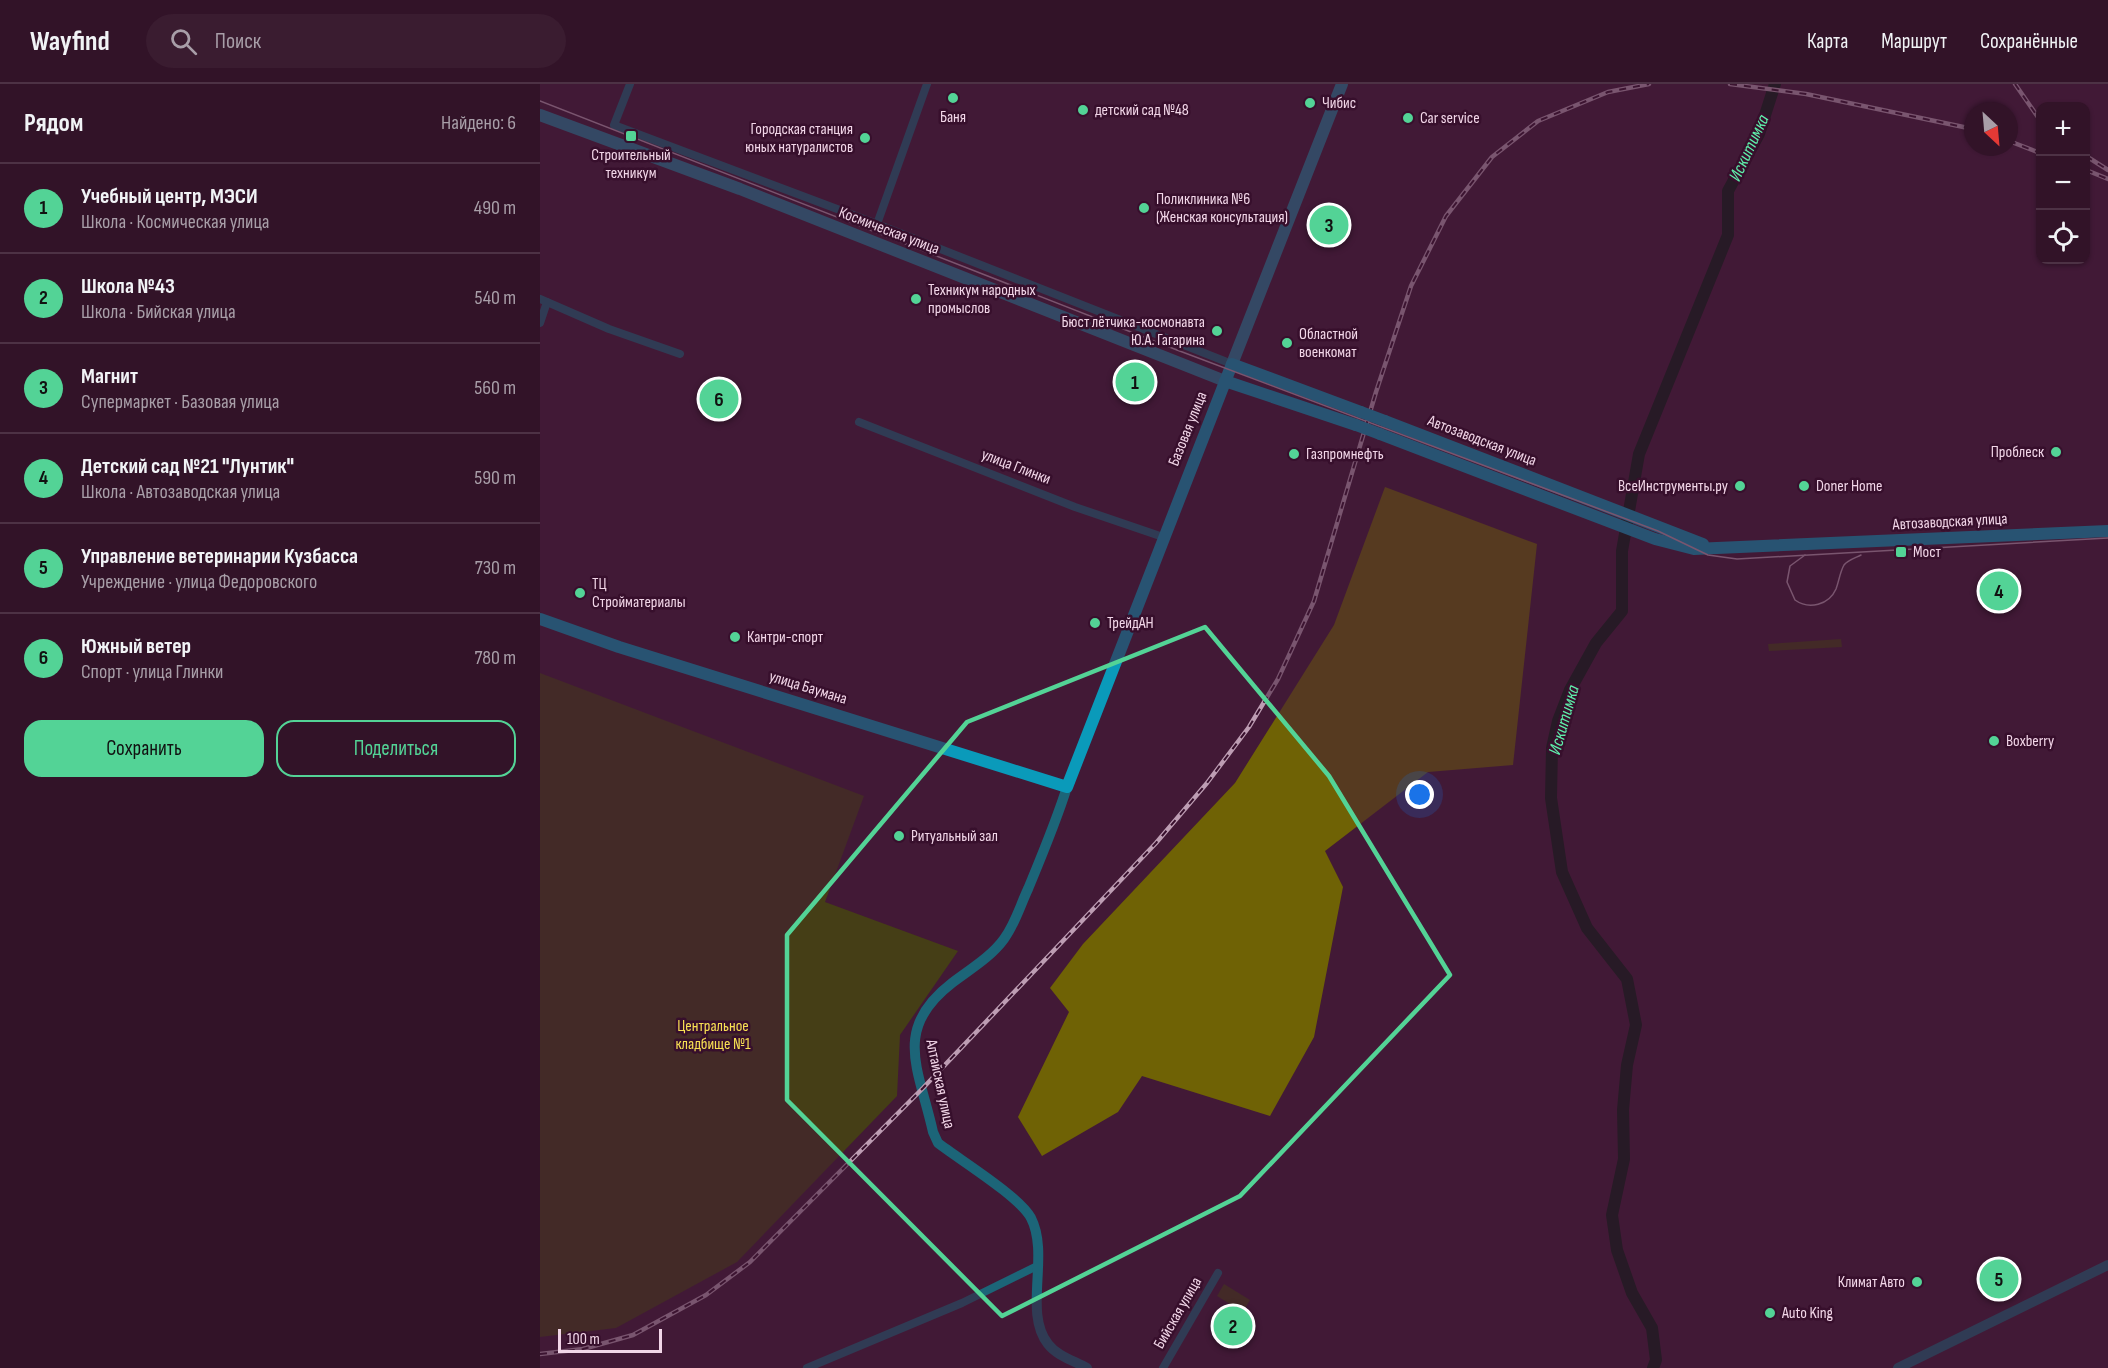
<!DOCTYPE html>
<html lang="ru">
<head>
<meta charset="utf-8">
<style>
	:root { --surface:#321328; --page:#3a1c30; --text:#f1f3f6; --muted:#a89ea8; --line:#4d3245; --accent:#53d396 }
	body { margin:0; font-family:"Sofia Sans Condensed",sans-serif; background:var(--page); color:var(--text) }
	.controls { position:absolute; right:18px; top:18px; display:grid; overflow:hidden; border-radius:12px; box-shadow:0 2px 4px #0004 }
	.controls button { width:54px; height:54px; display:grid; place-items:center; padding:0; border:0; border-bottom:2px solid var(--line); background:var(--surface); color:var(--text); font:30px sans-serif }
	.compass { position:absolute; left:1424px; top:18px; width:54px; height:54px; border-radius:50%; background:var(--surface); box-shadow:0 2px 4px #0004; rotate:154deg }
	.scale { position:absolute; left:18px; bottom:15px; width:104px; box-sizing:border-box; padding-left:6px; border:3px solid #f2d6e8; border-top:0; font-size:16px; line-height:21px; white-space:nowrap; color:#f2d6e8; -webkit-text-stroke:4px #370f2c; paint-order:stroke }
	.you { position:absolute; left:880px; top:711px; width:21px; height:21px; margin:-15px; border:4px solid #fff; border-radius:50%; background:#1a73e8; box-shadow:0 0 0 9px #1a73e833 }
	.badge { display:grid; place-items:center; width:39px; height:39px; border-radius:50%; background:var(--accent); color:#111; font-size:20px; font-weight:700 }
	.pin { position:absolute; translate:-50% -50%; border:3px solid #fff; box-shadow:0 2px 6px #0006 }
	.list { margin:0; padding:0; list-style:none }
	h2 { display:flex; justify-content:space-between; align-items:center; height:78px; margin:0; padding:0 24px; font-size:26px }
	h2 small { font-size:20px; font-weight:400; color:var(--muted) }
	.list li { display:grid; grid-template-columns:39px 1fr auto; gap:18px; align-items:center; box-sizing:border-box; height:90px; padding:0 24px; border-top:2px solid var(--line) }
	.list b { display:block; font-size:22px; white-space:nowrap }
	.list p { margin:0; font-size:20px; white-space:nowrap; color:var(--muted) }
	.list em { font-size:20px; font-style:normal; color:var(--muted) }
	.actions { display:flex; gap:12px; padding:18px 24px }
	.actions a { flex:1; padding:14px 0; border:2px solid var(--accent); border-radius:18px; text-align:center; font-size:21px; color:var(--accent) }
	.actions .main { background:var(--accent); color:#111 }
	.icon { flex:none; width:33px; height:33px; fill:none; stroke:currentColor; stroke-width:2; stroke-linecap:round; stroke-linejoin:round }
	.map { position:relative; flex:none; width:1568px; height:1284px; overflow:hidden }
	header { display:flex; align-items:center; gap:36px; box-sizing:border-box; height:84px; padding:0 30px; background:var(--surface); border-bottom:2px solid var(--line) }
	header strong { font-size:28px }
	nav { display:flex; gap:33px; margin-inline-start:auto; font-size:21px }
	.search { width:420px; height:54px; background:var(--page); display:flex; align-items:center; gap:15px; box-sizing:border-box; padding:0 21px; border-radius:33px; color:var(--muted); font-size:22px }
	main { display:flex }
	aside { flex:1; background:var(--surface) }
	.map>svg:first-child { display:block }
</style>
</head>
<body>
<header>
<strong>Wayfind</strong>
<div class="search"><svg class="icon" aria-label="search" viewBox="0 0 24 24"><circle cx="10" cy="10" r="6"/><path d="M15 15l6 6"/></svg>Поиск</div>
<nav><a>Карта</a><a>Маршрут</a><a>Сохранённые</a></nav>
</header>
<main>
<aside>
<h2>Рядом<small>Найдено: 6</small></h2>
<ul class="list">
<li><span class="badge">1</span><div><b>Учебный центр, МЭСИ</b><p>Школа · Космическая улица</p></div><em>490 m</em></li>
<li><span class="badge">2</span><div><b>Школа №43</b><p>Школа · Бийская улица</p></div><em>540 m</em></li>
<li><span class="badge">3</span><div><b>Магнит</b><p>Супермаркет · Базовая улица</p></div><em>560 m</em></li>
<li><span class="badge">4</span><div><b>Детский сад №21 &quot;Лунтик&quot;</b><p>Школа · Автозаводская улица</p></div><em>590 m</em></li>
<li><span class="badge">5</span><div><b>Управление ветеринарии Кузбасса</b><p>Учреждение · улица Федоровского</p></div><em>730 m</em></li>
<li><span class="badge">6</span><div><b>Южный ветер</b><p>Спорт · улица Глинки</p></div><em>780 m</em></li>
</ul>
<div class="actions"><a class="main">Сохранить</a><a>Поделиться</a></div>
</aside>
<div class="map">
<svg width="1568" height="1284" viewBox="0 0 1568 1284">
	<rect width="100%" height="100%" fill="#421936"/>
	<!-- green -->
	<g fill="#453e16">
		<path d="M1301,555L1302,563L1229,567L1228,560Z"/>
		<path d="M0,589L324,712L285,818L418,867L360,951L357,1012L197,1178L76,1244L0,1253Z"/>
		<path d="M684,1200L710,1216L703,1228L677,1212Z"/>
	</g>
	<!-- forest -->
	<path fill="#6f6205" d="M845,403L997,460L973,681L888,688L785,767L803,803L774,953L730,1032L602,992L578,1028L502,1072L478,1033L529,928L510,904L543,860L695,699L794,541Z"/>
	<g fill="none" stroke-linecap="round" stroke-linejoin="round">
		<!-- river -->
		<path stroke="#081c12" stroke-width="12" d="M1113,1284L1116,1276L1112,1244L1092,1209L1077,1166L1072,1131L1084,1075L1083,1026L1087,981L1096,941L1087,895L1047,844L1022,788L1011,714L1012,664L1018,637L1030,606L1056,559L1082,527V467L1099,370L1188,151V107L1219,50L1235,0"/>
		<!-- minor -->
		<g stroke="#1c6578" stroke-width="8">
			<path d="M90,0L74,41L337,140L692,280"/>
			<path d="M337,140L387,0"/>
			<path d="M0,215L69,245L140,270"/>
			<path d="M0,239L7,218"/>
			<path d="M319,338L535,423L623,453"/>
			<path d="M267,1284L422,1219L499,1181"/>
			<path d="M623,1284L678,1189"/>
		</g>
		<!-- tertiary -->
		<g stroke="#1c6578" stroke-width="10">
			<path d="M527,703C516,738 502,771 488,805C480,822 475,840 464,855C451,873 429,886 412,899C352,945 379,985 393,1048L398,1059C420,1076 479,1112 491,1134C510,1171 483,1229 508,1260C517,1272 535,1277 547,1284"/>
			<path d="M1358,1284L1568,1181"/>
		</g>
		<!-- secondary -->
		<g stroke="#25829b" stroke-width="12">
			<path d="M0,31L200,105L685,297"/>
			<path d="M692,280L802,0"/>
		</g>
		<!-- primary -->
		<g stroke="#0a9aba" stroke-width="12">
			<path d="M685,297L816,341"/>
			<path d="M845,337L1163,460"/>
			<path d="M840,350L1115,455L1154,465L1568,447"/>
			<path d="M0,535L79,563L527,703L692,280L821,328"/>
		</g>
		<!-- tram -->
		<g stroke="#bd9db3" stroke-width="1.5">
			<path d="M0,17L637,266L1118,447L1168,471L1197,475L1568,454"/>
			<path d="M1265,471L1250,482L1247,498L1255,516C1269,526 1289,521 1296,505C1299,497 1300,488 1304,481C1308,476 1315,474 1321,471"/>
		</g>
		<defs>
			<g id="rail">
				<path d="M1190,0L1266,10L1433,45"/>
				<path d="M1475,0L1500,36"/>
				<path d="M1469,57L1500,69"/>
				<path d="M1546,72L1568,86"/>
				<path d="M1546,86L1568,95"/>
				<path d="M0,1270L43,1265L93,1251L166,1211L210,1178L383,1004L616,759L667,699L709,643L738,595L774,517L836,308L871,202L906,132L952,73L998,37L1068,8L1109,0"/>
			</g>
		</defs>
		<!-- rail casing -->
		<use href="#rail" stroke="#bd9db3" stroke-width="4.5"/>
		<!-- rail -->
		<use href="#rail" stroke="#370f2c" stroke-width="2" stroke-dasharray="7" stroke-linecap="butt"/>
		<!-- primary-bridge -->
		<g stroke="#0a9aba" stroke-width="12">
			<path d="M821,328L845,337"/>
			<path d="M816,341L840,350"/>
		</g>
	</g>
	<!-- marked area -->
	<path d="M0 0H1568V1284H0ZM665,543L789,692L910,891L700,1112L462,1232L247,1016V851L427,638Z" fill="#421936" fill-opacity=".55" fill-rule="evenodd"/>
	<path fill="none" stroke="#53d396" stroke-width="4.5" stroke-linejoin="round" d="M665,543L789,692L910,891L700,1112L462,1232L247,1016V851L427,638Z"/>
	<!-- markers -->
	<g fill="#53d396" stroke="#370f2c" stroke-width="2">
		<circle cx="413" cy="14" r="6"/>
		<circle cx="770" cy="19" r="6"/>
		<circle cx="543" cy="26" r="6"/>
		<circle cx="868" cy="34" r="6"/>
		<rect x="85" y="46" width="12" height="12" rx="3"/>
		<circle cx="325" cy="54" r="6"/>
		<circle cx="604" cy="124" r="6"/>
		<circle cx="376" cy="215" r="6"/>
		<circle cx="677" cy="247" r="6"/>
		<circle cx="747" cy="259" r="6"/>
		<circle cx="1516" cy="368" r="6"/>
		<circle cx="754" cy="370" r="6"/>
		<circle cx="1200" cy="402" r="6"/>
		<circle cx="1264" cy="402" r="6"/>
		<rect x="1355" y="462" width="12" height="12" rx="3"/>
		<circle cx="40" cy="509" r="6"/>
		<circle cx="555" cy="539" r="6"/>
		<circle cx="195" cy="553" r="6"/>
		<circle cx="1454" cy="657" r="6"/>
		<circle cx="359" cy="752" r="6"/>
		<circle cx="1377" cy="1198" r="6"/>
		<circle cx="1230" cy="1229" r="6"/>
	</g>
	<g text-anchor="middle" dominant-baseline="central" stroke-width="5" stroke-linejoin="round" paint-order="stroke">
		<!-- poi labels -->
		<g font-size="16" fill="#f2d6e8" stroke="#370f2c" text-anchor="start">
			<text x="782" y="19">Чибис</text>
			<text x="555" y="26">детский сад №48</text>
			<text x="413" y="33" text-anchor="middle">Баня</text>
			<text x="880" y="34">Car service</text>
			<text x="313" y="45" text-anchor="end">Городская станция<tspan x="313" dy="18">юных натуралистов</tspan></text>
			<text x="91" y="71" text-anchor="middle">Строительный<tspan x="91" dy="18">техникум</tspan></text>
			<text x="616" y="115">Поликлиника №6<tspan x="616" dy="18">(Женская консультация)</tspan></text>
			<text x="388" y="206">Техникум народных<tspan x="388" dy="18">промыслов</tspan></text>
			<text x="665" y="238" text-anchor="end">Бюст лётчика-космонавта<tspan x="665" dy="18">Ю.А. Гагарина</tspan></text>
			<text x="759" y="250">Областной<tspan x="759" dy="18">военкомат</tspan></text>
			<text x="1504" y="368" text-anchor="end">Проблеск</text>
			<text x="766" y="370">Газпромнефть</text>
			<text x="1188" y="402" text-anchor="end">ВсеИнструменты.ру</text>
			<text x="1276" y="402">Doner Home</text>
			<text x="1373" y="468">Мост</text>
			<text x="52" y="500">ТЦ<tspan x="52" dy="18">Стройматериалы</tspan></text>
			<text x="567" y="539">ТрейдАН</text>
			<text x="207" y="553">Кантри-спорт</text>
			<text x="1466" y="657">Boxberry</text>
			<text x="371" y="752">Ритуальный зал</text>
			<text x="1365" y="1198" text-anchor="end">Климат Авто</text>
			<text x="1242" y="1229">Auto King</text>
		</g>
		<!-- street labels -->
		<g font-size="16" fill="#f2d6e8" stroke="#370f2c">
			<text transform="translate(349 147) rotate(21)">Космическая улица</text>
			<text transform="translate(648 345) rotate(-68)">Базовая улица</text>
			<text transform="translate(942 357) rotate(21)">Автозаводская улица</text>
			<text transform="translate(476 383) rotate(21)">улица Глинки</text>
			<text transform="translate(1410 438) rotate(-3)">Автозаводская улица</text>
			<text transform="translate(268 604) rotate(17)">улица Баумана</text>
			<text transform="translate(400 1000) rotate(78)">Алтайская улица</text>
			<text transform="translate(638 1229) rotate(-60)">Бийская улица</text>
		</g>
		<!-- park labels -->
		<g font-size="16" fill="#f8e053" stroke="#370f2c">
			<text x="173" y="942">Центральное<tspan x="173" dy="18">кладбище №1</tspan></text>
		</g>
		<!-- water labels -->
		<g font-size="18" font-style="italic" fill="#5fefab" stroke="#370f2c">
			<text transform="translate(1209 64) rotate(-65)">Искитимка</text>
			<text transform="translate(1024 636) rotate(-74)">Искитимка</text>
		</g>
	</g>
</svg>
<div class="controls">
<button>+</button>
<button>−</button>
<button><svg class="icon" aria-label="locate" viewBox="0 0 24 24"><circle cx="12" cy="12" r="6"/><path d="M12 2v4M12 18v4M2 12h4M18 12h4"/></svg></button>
</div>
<svg class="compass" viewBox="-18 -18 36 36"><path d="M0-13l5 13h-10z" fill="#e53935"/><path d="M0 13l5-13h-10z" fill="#a89ea8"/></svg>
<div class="scale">100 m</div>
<div class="you"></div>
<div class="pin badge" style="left:595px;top:298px">1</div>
<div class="pin badge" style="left:693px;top:1242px">2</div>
<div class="pin badge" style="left:789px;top:141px">3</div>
<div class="pin badge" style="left:1459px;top:507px">4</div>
<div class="pin badge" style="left:1459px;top:1195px">5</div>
<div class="pin badge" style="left:179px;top:315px">6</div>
</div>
</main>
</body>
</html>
